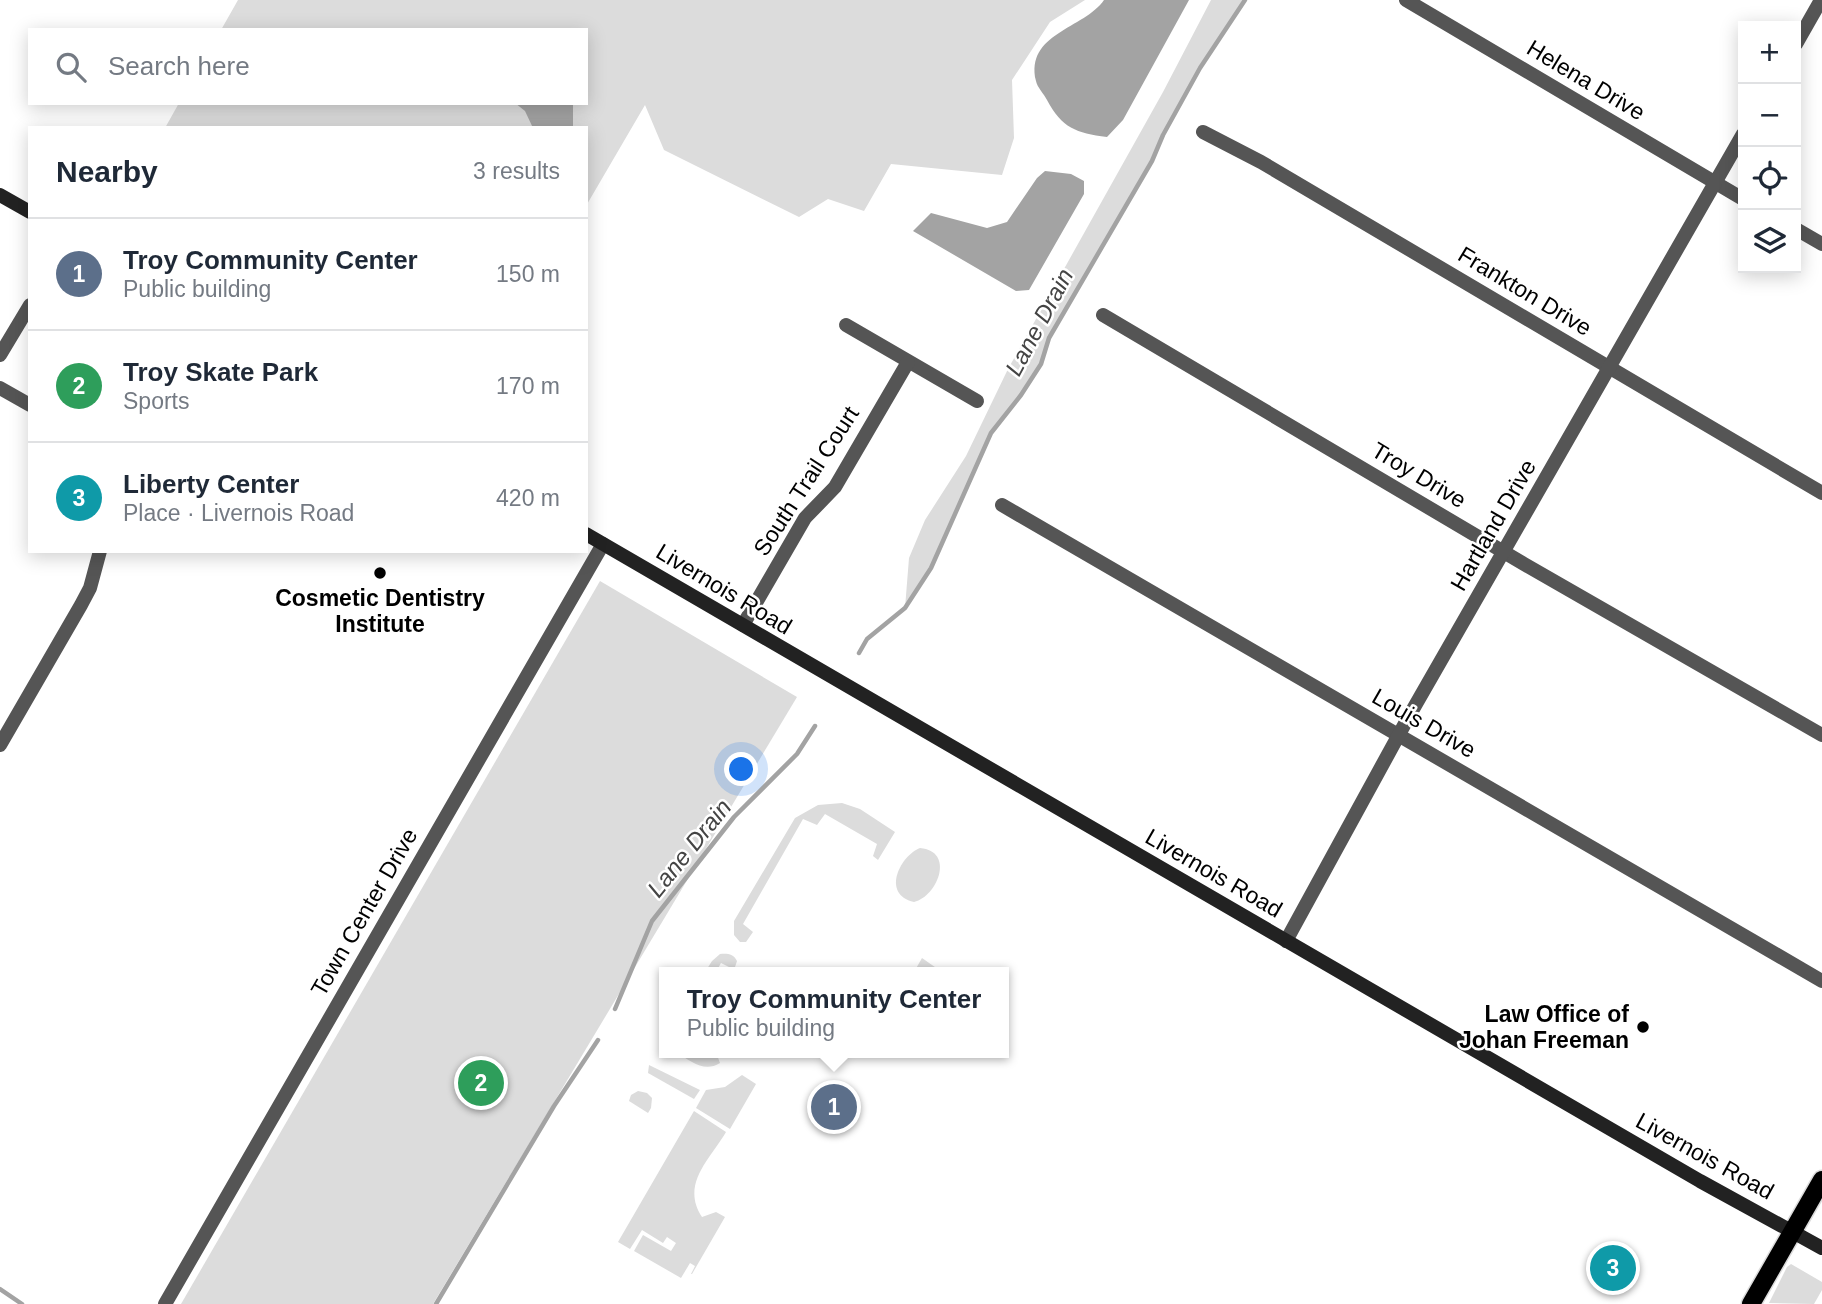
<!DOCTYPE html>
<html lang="en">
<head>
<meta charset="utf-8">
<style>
	:root { --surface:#fff; --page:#f2f2f3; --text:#1f2937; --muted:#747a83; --line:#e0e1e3; --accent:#0f766e }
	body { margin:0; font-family:Arial,sans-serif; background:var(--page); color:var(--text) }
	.controls { position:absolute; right:21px; top:21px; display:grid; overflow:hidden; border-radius:0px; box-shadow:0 4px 18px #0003 }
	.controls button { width:63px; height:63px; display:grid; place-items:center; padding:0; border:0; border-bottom:2px solid var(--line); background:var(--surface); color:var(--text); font:35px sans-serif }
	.you { position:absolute; left:742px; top:770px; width:24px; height:24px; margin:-18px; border:5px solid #fff; border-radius:50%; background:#1a73e8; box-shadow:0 0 0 10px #1a73e833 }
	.badge { display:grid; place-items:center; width:46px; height:46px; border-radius:50%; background:var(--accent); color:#fff; font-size:23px; font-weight:700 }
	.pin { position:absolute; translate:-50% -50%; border:4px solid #fff; box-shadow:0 2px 7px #0006 }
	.popup { position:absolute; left:659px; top:967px; width:350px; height:91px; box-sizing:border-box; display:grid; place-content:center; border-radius:0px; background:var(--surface); filter:drop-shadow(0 2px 5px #0005); font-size:23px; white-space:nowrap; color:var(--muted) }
	.popup b { font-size:26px; color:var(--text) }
	.popup::after { content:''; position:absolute; left:50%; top:100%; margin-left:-14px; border:14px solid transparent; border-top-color:var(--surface) }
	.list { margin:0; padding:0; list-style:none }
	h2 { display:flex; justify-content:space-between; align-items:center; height:91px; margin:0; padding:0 28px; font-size:30px }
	h2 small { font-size:23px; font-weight:400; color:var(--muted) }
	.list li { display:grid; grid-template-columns:46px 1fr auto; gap:21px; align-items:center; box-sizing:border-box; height:112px; padding:0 28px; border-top:2px solid var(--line) }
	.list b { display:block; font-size:26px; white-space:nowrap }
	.list p { margin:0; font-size:23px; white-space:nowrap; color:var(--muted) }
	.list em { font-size:23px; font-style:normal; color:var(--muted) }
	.icon { flex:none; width:38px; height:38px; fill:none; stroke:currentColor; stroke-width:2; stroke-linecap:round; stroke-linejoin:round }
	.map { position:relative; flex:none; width:1822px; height:1304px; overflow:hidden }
	.search { position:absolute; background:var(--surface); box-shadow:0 4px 18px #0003; left:28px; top:28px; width:560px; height:77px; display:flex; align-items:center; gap:18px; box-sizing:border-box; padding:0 24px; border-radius:0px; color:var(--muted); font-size:26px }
	.panel { position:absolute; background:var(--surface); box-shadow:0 4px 18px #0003; left:28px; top:126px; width:560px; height:427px; border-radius:0px }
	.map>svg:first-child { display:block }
</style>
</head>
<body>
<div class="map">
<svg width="1822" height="1304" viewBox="0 0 1822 1304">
	<rect width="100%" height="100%" fill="#fff"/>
	<!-- green -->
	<g fill="#dcdcdc">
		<path d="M238,0H1085L1050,22L1012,80L1014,138L1002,175L891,164L864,211L828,199L799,217L664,150L645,105L586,206V128H165L179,103H586V30H221Z"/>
		<path d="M1211,0H1245L1200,68L1163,135L1150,166L1049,338L1036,375L991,433L931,568L905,608L909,558L925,520L966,456L1008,369L1163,92Z"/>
		<path d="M600,581L797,697L433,1304H181Z"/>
		<path d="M842,803L860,809L895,832L878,860L873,856L877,844L825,814L817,825L803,819L743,924L753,932L746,942H740L734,935V921L795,818L818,805Z"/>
		<path d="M920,848C955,851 938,896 914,902C880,894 901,855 920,848Z"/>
		<path d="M720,954C727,953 734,954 737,961L735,967L731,968L721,963L716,972H705L712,961Z"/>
		<path d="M922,958L942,972H914Z"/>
		<path d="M677,1053H721L717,1055L720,1063C704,1073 691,1061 677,1053Z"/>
		<path d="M649,1065L700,1090L694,1099L648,1073Z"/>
		<path d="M742,1075L756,1084L730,1129L696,1108L706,1090L725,1087Z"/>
		<path d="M638,1091L647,1093L652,1098L651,1108L648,1113L629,1101L631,1095Z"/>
		<path d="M694,1111L726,1132C711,1158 680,1184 702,1217L716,1212L725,1217L692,1274H691L695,1266L690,1263L681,1278L634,1251L643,1235L671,1251L676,1243L667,1237L663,1243L642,1230L630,1249L618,1242Z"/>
		<path d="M1791,1264L1822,1282V1290L1814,1304L1769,1303L1787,1267Z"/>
	</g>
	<!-- water -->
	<g fill="#a3a3a3">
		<path d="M1104,0H1189L1123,120L1107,137C1076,133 1062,128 1047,100C1044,94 1037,87 1036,81C1025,33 1084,29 1104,0Z"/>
		<path d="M515,103H573V128H533L525,111Z"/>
		<path d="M1045,171L1071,174L1084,181V194L1029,290L1016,291L913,231L931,213L987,228L1007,222L1037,178Z"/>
	</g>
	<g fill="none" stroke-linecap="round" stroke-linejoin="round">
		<!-- stream -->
		<g stroke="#a3a3a3" stroke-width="4.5">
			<path d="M859,653L867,639L905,608L931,568L991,433L1021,395L1041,364L1049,338L1152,161L1163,135L1200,68L1245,0"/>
			<path d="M615,1009L652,921L734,817L797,754L815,726"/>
			<path d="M0,1289L22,1304"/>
			<path d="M436,1304L554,1106L598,1040"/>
		</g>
		<defs>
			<path id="primary" d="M1751,1304L1822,1180"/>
		</defs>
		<!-- primary casing -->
		<use href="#primary" stroke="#dbdbdb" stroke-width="21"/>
		<!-- street -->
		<g stroke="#555" stroke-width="14">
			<path d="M1406,0L1743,199"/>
			<path d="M1796,44L1821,0"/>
			<path d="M1203,132L1261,162L1822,493"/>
			<path d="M1796,229L1822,244"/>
			<path d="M1103,315L1524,564L1822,735"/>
			<path d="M846,325L977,401"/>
			<path d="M0,355L30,305"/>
			<path d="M0,388L30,405"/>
			<path d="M1002,505L1822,981"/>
			<path d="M743,625L805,518L835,487L908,362"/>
			<path d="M0,745L81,605L90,588L100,551"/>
			<path d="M1286,941L1408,718L1743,134"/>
			<path d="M165,1304L603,544"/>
		</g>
		<!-- secondary -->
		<g stroke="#222" stroke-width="14">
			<path d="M0,195L30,212"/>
			<path d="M586,534L1700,1181L1822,1248"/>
		</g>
		<!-- primary -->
		<use href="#primary" stroke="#000" stroke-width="18"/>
	</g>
	<!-- markers -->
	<g fill="#000" stroke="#fff" stroke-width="2.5">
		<circle cx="380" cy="573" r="7"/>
		<circle cx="1643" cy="1027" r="7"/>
	</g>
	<g text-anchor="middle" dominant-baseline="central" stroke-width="5" stroke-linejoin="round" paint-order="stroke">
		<!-- street labels -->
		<g font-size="23" fill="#000" stroke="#fff">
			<text transform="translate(1586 80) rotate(31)">Helena Drive</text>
			<text transform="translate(1525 291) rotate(31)">Frankton Drive</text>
			<text transform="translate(1419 475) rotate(31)">Troy Drive</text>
			<text transform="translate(806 481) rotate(-57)">South Trail Court</text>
			<text transform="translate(1493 525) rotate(-60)">Hartland Drive</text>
			<text transform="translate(724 589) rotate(31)">Livernois Road</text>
			<text transform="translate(1424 723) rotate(30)">Louis Drive</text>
			<text transform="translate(1214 873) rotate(30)">Livernois Road</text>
			<text transform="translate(364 912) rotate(-60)">Town Center Drive</text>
			<text transform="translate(1705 1156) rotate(29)">Livernois Road</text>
		</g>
		<!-- poi labels -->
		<g font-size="23" font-weight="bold" fill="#000" stroke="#fff">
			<text x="380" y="598">Cosmetic Dentistry<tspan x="380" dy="26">Institute</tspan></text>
			<text x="1629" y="1014" text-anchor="end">Law Office of<tspan x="1629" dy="26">Johan Freeman</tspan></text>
		</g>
		<!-- water labels -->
		<g font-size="24" font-style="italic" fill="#444" stroke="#fff">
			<text transform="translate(1039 322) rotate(-62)">Lane Drain</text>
			<text transform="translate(689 848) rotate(-51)">Lane Drain</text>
		</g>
	</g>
</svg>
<div class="controls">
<button>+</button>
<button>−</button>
<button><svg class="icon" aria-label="locate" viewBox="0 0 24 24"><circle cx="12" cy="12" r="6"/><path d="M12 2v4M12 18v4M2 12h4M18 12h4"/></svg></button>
<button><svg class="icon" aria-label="layers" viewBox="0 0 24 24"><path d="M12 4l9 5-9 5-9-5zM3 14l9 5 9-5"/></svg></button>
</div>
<div class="you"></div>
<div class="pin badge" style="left:834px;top:1107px;background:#5c6f8a">1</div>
<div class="popup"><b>Troy Community Center</b>Public building</div>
<div class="pin badge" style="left:481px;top:1083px;background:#2e9e5b">2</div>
<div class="pin badge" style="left:1613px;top:1268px;background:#0f9aa8">3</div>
<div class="search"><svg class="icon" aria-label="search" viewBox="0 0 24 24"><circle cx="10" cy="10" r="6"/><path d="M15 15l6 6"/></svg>Search here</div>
<section class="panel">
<h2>Nearby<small>3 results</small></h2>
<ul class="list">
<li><span class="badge" style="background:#5c6f8a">1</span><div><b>Troy Community Center</b><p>Public building</p></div><em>150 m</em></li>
<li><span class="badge" style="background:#2e9e5b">2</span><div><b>Troy Skate Park</b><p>Sports</p></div><em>170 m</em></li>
<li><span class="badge" style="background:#0f9aa8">3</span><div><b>Liberty Center</b><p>Place · Livernois Road</p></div><em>420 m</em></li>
</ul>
</section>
</div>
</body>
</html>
